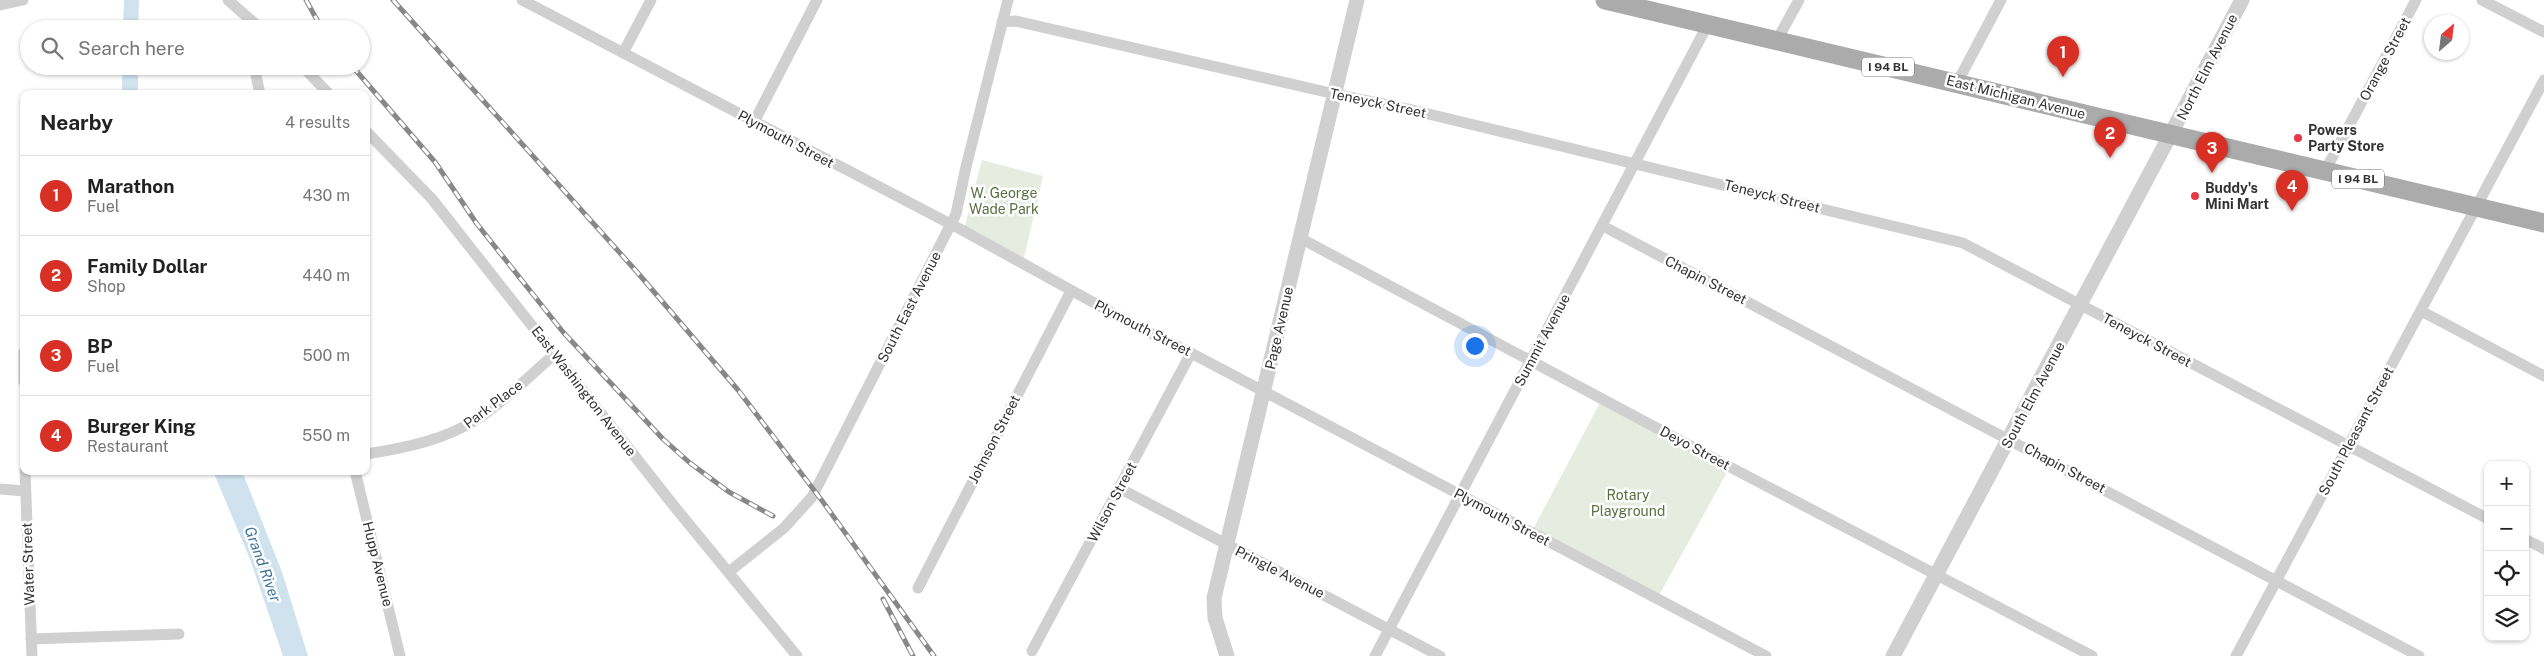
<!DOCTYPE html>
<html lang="en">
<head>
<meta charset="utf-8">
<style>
	:root { --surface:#fff; --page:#f2f2f2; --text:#222; --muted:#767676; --line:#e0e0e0; --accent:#d93025 }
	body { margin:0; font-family:"Public Sans",sans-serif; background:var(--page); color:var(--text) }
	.controls { position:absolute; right:15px; bottom:15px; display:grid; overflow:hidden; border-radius:10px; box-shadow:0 1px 4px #0004 }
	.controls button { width:45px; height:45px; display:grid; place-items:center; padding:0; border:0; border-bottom:1px solid var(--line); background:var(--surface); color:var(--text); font:25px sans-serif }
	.compass { position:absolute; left:2424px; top:15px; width:45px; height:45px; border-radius:50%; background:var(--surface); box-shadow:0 1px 4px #0004; rotate:28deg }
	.you { position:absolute; left:1474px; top:345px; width:18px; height:18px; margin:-12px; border:4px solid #fff; border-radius:50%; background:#1a73e8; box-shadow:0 0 0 8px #1a73e833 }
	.badge { display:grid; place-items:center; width:32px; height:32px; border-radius:50%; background:var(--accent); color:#fff; font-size:16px; font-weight:700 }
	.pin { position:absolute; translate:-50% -41px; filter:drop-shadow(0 1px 2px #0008) }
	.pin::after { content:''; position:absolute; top:26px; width:18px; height:15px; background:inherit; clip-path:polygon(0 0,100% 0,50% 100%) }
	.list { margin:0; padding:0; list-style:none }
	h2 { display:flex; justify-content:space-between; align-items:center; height:65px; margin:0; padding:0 20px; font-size:21px }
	h2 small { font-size:16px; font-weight:400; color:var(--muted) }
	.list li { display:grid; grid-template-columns:32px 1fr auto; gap:15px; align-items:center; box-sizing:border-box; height:80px; padding:0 20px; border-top:1px solid var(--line) }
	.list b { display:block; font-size:19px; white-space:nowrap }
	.list p { margin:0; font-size:16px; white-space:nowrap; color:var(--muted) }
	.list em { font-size:16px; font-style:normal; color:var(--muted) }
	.icon { flex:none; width:28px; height:28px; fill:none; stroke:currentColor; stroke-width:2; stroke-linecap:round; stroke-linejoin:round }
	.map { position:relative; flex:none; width:2544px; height:656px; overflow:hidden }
	.search { position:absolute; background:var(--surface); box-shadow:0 1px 4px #0004; left:20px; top:20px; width:350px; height:55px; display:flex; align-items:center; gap:12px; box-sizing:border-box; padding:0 18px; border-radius:28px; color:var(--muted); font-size:19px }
	.panel { position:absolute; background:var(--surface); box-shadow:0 1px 4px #0004; left:20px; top:90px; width:350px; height:385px; border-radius:10px }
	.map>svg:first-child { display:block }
</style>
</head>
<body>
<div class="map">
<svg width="2544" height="656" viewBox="0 0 2544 656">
	<rect width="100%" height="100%" fill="#fff"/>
	<!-- green -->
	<g fill="#e6ecdf">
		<path d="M982,160L1043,176L1024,258L965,226Z"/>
		<path d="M1602,399L1730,467L1657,599L1531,533Z"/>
	</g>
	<!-- water -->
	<g fill="#cfe2ee">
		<path d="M124,0H139L138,29H123Z"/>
		<rect x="122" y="66" width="16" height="28"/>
		<path d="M213,471H242L282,572L308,656H283L250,559Z"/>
	</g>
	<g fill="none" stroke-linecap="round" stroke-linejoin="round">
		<!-- minor -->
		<g stroke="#d0d0d0" stroke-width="11">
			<path d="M228,0L261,29"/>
			<path d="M522,0L962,230L1136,326L1191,353L1766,656"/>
			<path d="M2482,0L2544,32"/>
			<path d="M0,5L23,0"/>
			<path d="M1002,22L1016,21L1335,94L1412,110L1963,243L2488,519"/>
			<path d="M1777,40L1799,0"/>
			<path d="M623,53L651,0"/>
			<path d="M254,66L260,94"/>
			<path d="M302,66L329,94"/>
			<path d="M1957,83L2001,0"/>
			<path d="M754,122L817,0"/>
			<path d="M366,131L432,199L674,506L797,656"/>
			<path d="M2325,171L2416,0"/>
			<path d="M1603,226L2419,656"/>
			<path d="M1300,238L1730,467L2092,656"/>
			<path d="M2421,311L2544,376"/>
			<path d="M24,352V382"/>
			<path d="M366,454C405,448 445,440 479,418C506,400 530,375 555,354"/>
			<path d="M25,471L32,656"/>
			<path d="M355,471L400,656"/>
			<path d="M1119,488L1440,656"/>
			<path d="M0,489L25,491"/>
			<path d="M2525,539L2544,549"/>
			<path d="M730,571L784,528L812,497L956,214L966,167L1008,0"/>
			<path d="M918,588L1071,291"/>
			<path d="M31,639L179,634"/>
			<path d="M1032,651L1191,353"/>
			<path d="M1375,656L1708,24"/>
			<path d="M2236,656L2544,80"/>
		</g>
		<!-- tertiary -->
		<g stroke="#d0d0d0" stroke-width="15">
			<path d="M1227,656L1215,618L1214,598L1357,0"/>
			<path d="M1893,656L2242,0"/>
		</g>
		<!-- primary -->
		<path stroke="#ababab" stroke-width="19" d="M1605,0L2544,223"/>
		<defs>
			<g id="rail">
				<path d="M306,0L322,29"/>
				<path d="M393,0L637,272L738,390L823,502L934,656"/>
				<path d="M352,66L435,162L477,224L563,332L663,439L690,463L729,492L773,516"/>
				<path d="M883,599L913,656"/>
			</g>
		</defs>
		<!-- rail casing -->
		<use href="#rail" stroke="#888" stroke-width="5"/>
		<!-- rail -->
		<use href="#rail" stroke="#fff" stroke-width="3" stroke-dasharray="9" stroke-linecap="butt"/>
	</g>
	<!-- markers -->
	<g fill="#e63946" stroke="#fff" stroke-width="2">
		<circle cx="2298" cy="138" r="5"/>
		<circle cx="2195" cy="196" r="5"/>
	</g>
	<g text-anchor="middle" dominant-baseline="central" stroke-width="5" stroke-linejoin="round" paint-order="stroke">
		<!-- shield labels -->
		<g fill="#fff" stroke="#707070" stroke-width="1">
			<rect x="1862" y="57.5" width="52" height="19" rx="4"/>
			<rect x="2332" y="169.5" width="52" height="19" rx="4"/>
		</g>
		<g font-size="12" font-weight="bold" fill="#333">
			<text x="1888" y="67">I 94 BL</text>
			<text x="2358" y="179">I 94 BL</text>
		</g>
		<!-- street labels -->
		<g font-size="14" fill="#333" stroke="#fff">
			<text transform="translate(2385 59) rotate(-62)">Orange Street</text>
			<text transform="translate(2207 67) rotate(-63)">North Elm Avenue</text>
			<text transform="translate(2016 97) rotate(14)">East Michigan Avenue</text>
			<text transform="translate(1378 103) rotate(12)">Teneyck Street</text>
			<text transform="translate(786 139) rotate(28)">Plymouth Street</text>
			<text transform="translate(1772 196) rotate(14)">Teneyck Street</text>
			<text transform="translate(1706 280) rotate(27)">Chapin Street</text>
			<text transform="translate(909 307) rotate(-63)">South East Avenue</text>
			<text transform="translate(1143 328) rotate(27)">Plymouth Street</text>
			<text transform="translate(1279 328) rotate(-77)">Page Avenue</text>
			<text transform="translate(1542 340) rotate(-62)">Summit Avenue</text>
			<text transform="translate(2147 340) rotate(28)">Teneyck Street</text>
			<text transform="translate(584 391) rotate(52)">East Washington Avenue</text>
			<text transform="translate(2033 395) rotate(-62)">South Elm Avenue</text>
			<text transform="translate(493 404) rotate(-37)">Park Place</text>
			<text transform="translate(2356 431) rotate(-62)">South Pleasant Street</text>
			<text transform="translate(994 439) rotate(-63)">Johnson Street</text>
			<text transform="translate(1695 448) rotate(28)">Deyo Street</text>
			<text transform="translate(2065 468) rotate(28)">Chapin Street</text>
			<text transform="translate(1112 502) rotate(-62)">Wilson Street</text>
			<text transform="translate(1502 517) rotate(28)">Plymouth Street</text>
			<text transform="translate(28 564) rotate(-92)">Water Street</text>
			<text transform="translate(378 564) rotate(76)">Hupp Avenue</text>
			<text transform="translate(1280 572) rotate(27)">Pringle Avenue</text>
		</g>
		<!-- poi labels -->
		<g font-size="14" font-weight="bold" fill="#333" stroke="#fff" text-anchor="start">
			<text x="2308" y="130">Powers<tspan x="2308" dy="16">Party Store</tspan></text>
			<text x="2205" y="188">Buddy's<tspan x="2205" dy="16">Mini Mart</tspan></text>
		</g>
		<!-- park labels -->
		<g font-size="14" fill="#56703f" stroke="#fff">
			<text x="1004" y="193">W. George<tspan x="1004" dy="16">Wade Park</tspan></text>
			<text x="1628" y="495">Rotary<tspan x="1628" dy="16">Playground</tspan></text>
		</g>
		<!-- water labels -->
		<g font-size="15" font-style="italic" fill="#3f7597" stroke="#fff">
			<text transform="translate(263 564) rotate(70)">Grand River</text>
		</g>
	</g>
</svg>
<div class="controls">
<button>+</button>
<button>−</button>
<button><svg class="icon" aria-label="locate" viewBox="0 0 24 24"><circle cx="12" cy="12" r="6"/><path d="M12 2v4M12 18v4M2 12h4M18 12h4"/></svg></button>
<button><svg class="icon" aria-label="layers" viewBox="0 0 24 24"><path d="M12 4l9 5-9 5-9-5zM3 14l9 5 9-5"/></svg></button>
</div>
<svg class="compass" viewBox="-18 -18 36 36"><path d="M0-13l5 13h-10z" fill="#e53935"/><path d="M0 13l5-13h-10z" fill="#767676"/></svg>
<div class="you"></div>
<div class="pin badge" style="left:2063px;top:77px">1</div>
<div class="pin badge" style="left:2110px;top:158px">2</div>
<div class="pin badge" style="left:2212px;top:173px">3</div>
<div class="pin badge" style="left:2292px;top:211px">4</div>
<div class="search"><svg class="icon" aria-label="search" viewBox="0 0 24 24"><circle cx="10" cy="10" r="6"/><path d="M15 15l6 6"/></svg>Search here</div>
<section class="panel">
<h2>Nearby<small>4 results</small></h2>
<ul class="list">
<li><span class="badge">1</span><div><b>Marathon</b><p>Fuel</p></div><em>430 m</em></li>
<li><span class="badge">2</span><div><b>Family Dollar</b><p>Shop</p></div><em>440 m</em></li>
<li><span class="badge">3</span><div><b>BP</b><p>Fuel</p></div><em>500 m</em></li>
<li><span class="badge">4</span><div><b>Burger King</b><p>Restaurant</p></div><em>550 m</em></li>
</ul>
</section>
</div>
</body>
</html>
